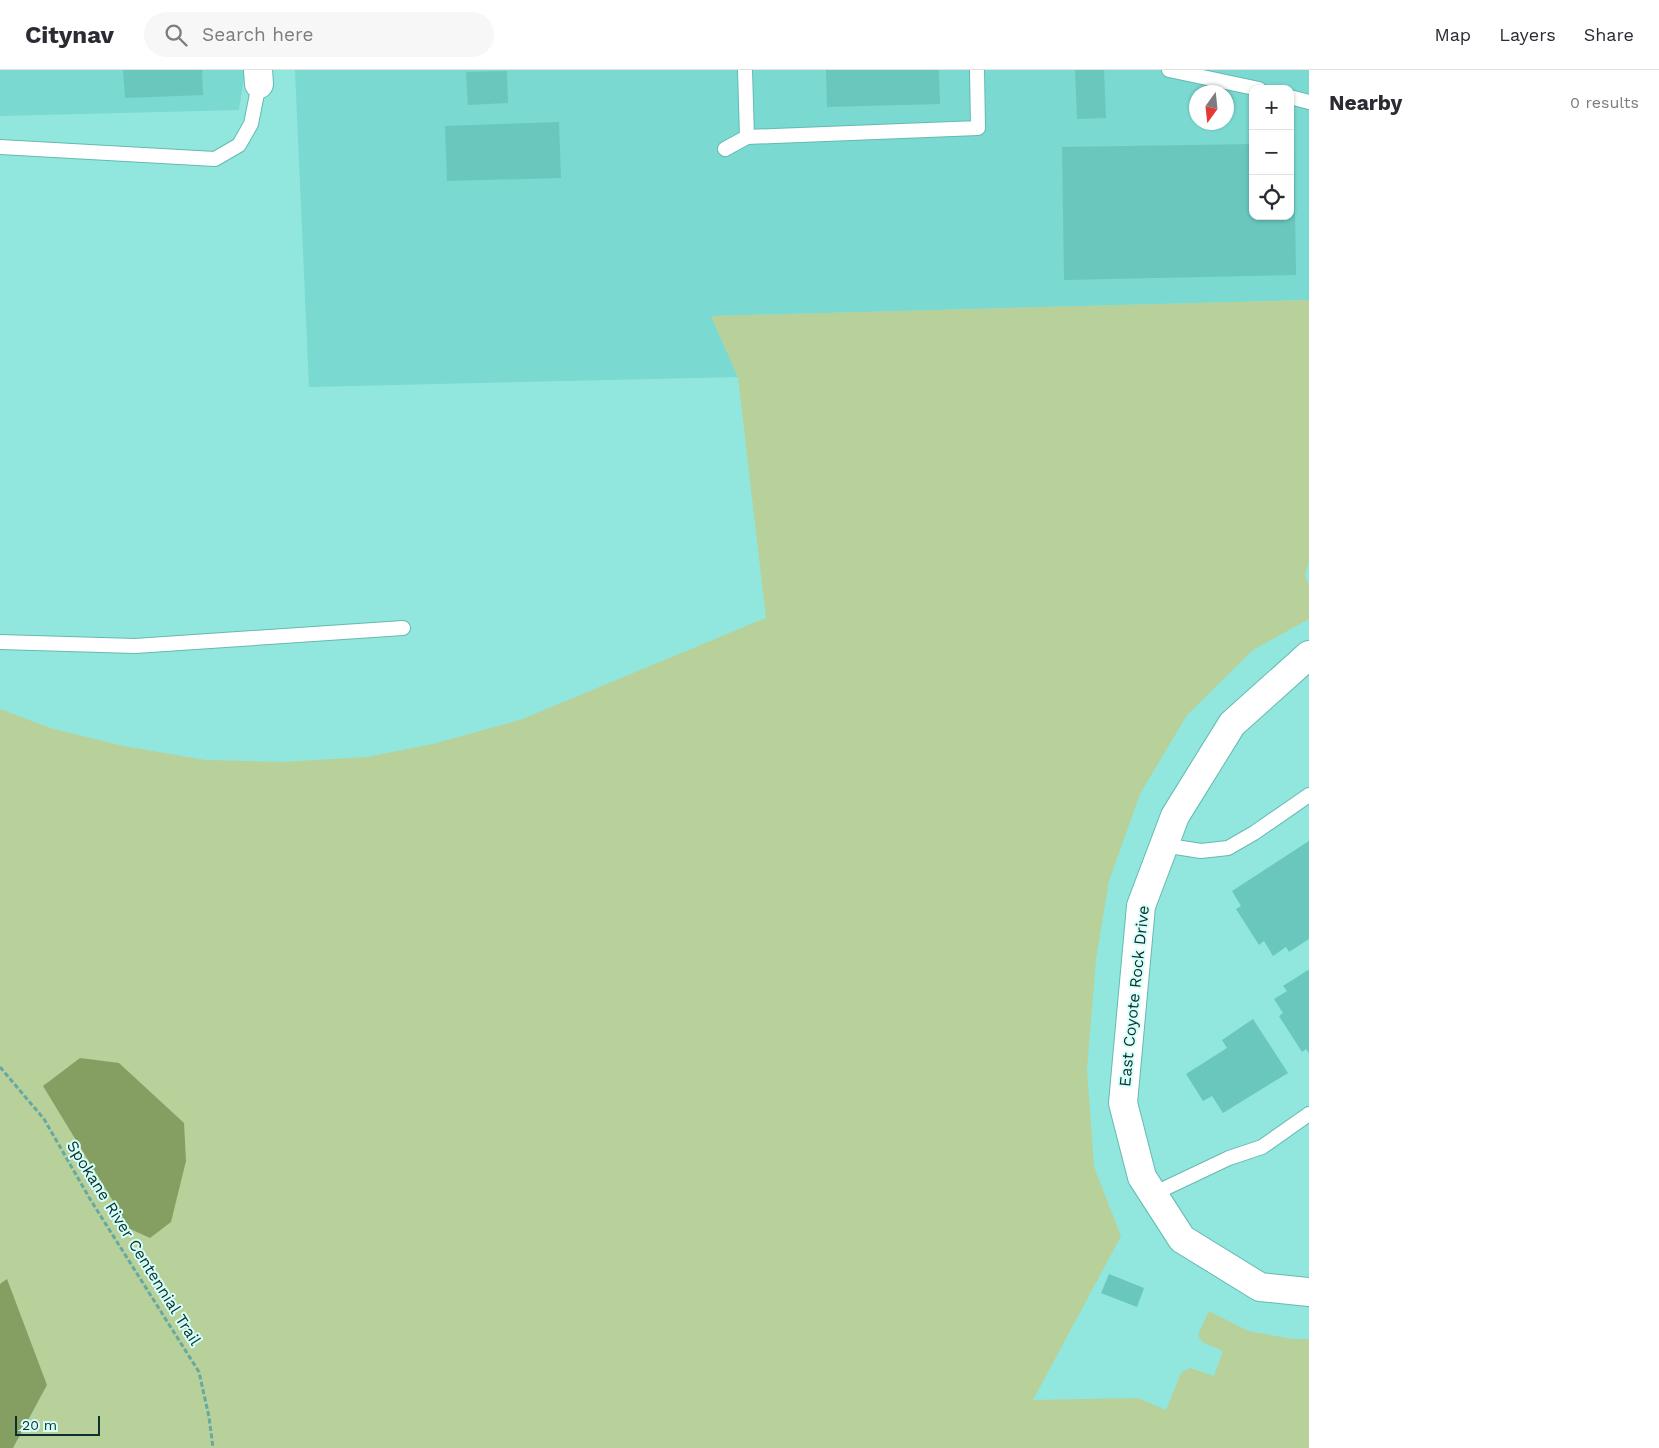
<!DOCTYPE html>
<html lang="en">
<head>
<meta charset="utf-8">
<style>
	:root { --surface:#fff; --page:#f7f7f7; --text:#2b2b33; --muted:#7c7c81; --line:#e1e1e2 }
	body { margin:0; font-family:"Work Sans",sans-serif; background:var(--page); color:var(--text) }
	.controls { position:absolute; right:15px; top:15px; display:grid; overflow:hidden; border-radius:10px; box-shadow:0 1px 4px #0004 }
	.controls button { width:45px; height:45px; display:grid; place-items:center; padding:0; border:0; border-bottom:1px solid var(--line); background:var(--surface); color:var(--text); font:25px sans-serif }
	.compass { position:absolute; left:1189px; top:15px; width:45px; height:45px; border-radius:50%; background:var(--surface); box-shadow:0 1px 4px #0004; rotate:195deg }
	.scale { position:absolute; left:15px; bottom:12px; width:85px; box-sizing:border-box; padding-left:5px; border:2px solid #0b302d; border-top:0; font-size:14px; line-height:18px; white-space:nowrap; color:#0b302d; -webkit-text-stroke:4px #d6fffa; paint-order:stroke }
	.list { margin:0; padding:0; list-style:none }
	h2 { display:flex; justify-content:space-between; align-items:center; height:65px; margin:0; padding:0 20px; font-size:21px }
	h2 small { font-size:16px; font-weight:400; color:var(--muted) }
	.icon { flex:none; width:28px; height:28px; fill:none; stroke:currentColor; stroke-width:2; stroke-linecap:round; stroke-linejoin:round }
	.map { position:relative; flex:none; width:1309px; height:1378px; overflow:hidden }
	header { display:flex; align-items:center; gap:30px; box-sizing:border-box; height:70px; padding:0 25px; background:var(--surface); border-bottom:1px solid var(--line) }
	header strong { font-size:24px }
	nav { display:flex; gap:28px; margin-inline-start:auto; font-size:18px }
	.search { width:350px; height:45px; background:var(--page); display:flex; align-items:center; gap:12px; box-sizing:border-box; padding:0 18px; border-radius:28px; color:var(--muted); font-size:19px }
	main { display:flex }
	aside { flex:1; background:var(--surface) }
	.map>svg:first-child { display:block }
</style>
</head>
<body>
<header>
<strong>Citynav</strong>
<div class="search"><svg class="icon" aria-label="search" viewBox="0 0 24 24"><circle cx="10" cy="10" r="6"/><path d="M15 15l6 6"/></svg>Search here</div>
<nav><a>Map</a><a>Layers</a><a>Share</a></nav>
</header>
<main>
<div class="map">
<svg width="1309" height="1378" viewBox="0 0 1309 1378">
	<rect width="100%" height="100%" fill="#91e6dd"/>
	<!-- built -->
	<g fill="#7ad9d0" fill-rule="evenodd">
		<path d="M0,0H245L239,40L0,46Z"/>
		<path d="M295,0H1309V230L711,246L738,307L309,317ZM1253,19H1290V146H1253ZM1196,22H1226V52H1196Z"/>
	</g>
	<!-- green -->
	<path fill="#b8d09a" d="M1309,230V491L1305,505L1309,515V549L1253,580L1187,645L1140,724L1109,811L1096,889L1087,999L1094,1097L1121,1166L1033,1330L1138,1328L1166,1340L1181,1303L1190,1298L1214,1306L1223,1281L1202,1272L1198,1265L1209,1241L1248,1261L1293,1269H1309V1378H13L47,1315L7,1210L0,1214V639L50,658L123,676L205,690L283,692L367,687L433,674L520,650L766,548L738,307L711,246Z"/>
	<!-- forest -->
	<g fill="#859f62">
		<path d="M80,988L119,993L184,1053L186,1091L171,1152L150,1168L130,1159L43,1016Z"/>
		<path d="M7,1209L47,1315L13,1378H0V1214Z"/>
	</g>
	<!-- building -->
	<g fill="#6ac7be">
		<path d="M123,0H202L203,25L125,28Z"/>
		<path d="M826,0H939L940,34L827,37Z"/>
		<path d="M1075,0H1104L1106,48L1077,49Z"/>
		<path d="M507,1L508,33L468,35L466,2Z"/>
		<path d="M559,52L561,108L447,111L445,56Z"/>
		<path d="M1290,73H1294L1296,205L1064,210L1062,77L1253,74V146H1290Z"/>
		<path d="M1309,771V869L1289,882L1286,877L1273,886L1264,871L1259,875L1236,839L1241,836L1232,821Z"/>
		<path d="M1308,900L1309,901V983L1306,979L1302,982L1279,946L1283,943L1274,929L1287,921L1283,916Z"/>
		<path d="M1253,949L1288,1003L1223,1043L1212,1026L1203,1031L1186,1004L1227,978L1222,970Z"/>
		<path d="M1109,1204L1144,1218L1137,1237L1101,1223Z"/>
	</g>
	<g fill="none" stroke-linecap="round" stroke-linejoin="round">
		<defs>
			<g id="service">
				<path d="M1169,0L1259,19"/>
				<path d="M1290,27L1309,32"/>
				<path d="M747,67L978,58L977,0"/>
				<path d="M0,77L215,89L239,75L251,54L259,14"/>
				<path d="M725,79L747,67L745,0"/>
				<path d="M0,572L135,576L403,558"/>
				<path d="M1163,775L1201,781L1228,778L1254,763L1309,725"/>
				<path d="M1153,1124L1229,1088L1262,1077L1309,1044"/>
			</g>
			<g id="minor">
				<path d="M258,0L259,14"/>
				<path d="M1309,585L1232,654L1175,746L1141,836L1123,1033L1142,1107L1182,1169L1260,1217L1309,1222"/>
			</g>
		</defs>
		<!-- service casing -->
		<use href="#service" stroke="#65bab2" stroke-width="16"/>
		<!-- minor casing -->
		<use href="#minor" stroke="#65bab2" stroke-width="30"/>
		<!-- path -->
		<path stroke="#64a9a2" stroke-width="3" stroke-dasharray="5 2.5" stroke-linecap="butt" d="M0,997L44,1049L90,1129L199,1302L209,1347L213,1378"/>
		<!-- service -->
		<use href="#service" stroke="#fff" stroke-width="14"/>
		<!-- minor -->
		<use href="#minor" stroke="#fff" stroke-width="28"/>
	</g>
	<g text-anchor="middle" dominant-baseline="central" stroke-width="4" stroke-linejoin="round" paint-order="stroke">
		<!-- street labels -->
		<g font-size="16" fill="#0b302d" stroke="#d6fffa">
			<text transform="translate(1134 926) rotate(-84)">East Coyote Rock Drive</text>
			<text transform="translate(134 1173) rotate(58)">Spokane River Centennial Trail</text>
		</g>
	</g>
</svg>
<div class="controls">
<button>+</button>
<button>−</button>
<button><svg class="icon" aria-label="locate" viewBox="0 0 24 24"><circle cx="12" cy="12" r="6"/><path d="M12 2v4M12 18v4M2 12h4M18 12h4"/></svg></button>
</div>
<svg class="compass" viewBox="-18 -18 36 36"><path d="M0-13l5 13h-10z" fill="#e53935"/><path d="M0 13l5-13h-10z" fill="#7c7c81"/></svg>
<div class="scale">20 m</div>
</div>
<aside>
<h2>Nearby<small>0 results</small></h2>
<ul class="list">
</ul>
</aside>
</main>
</body>
</html>
